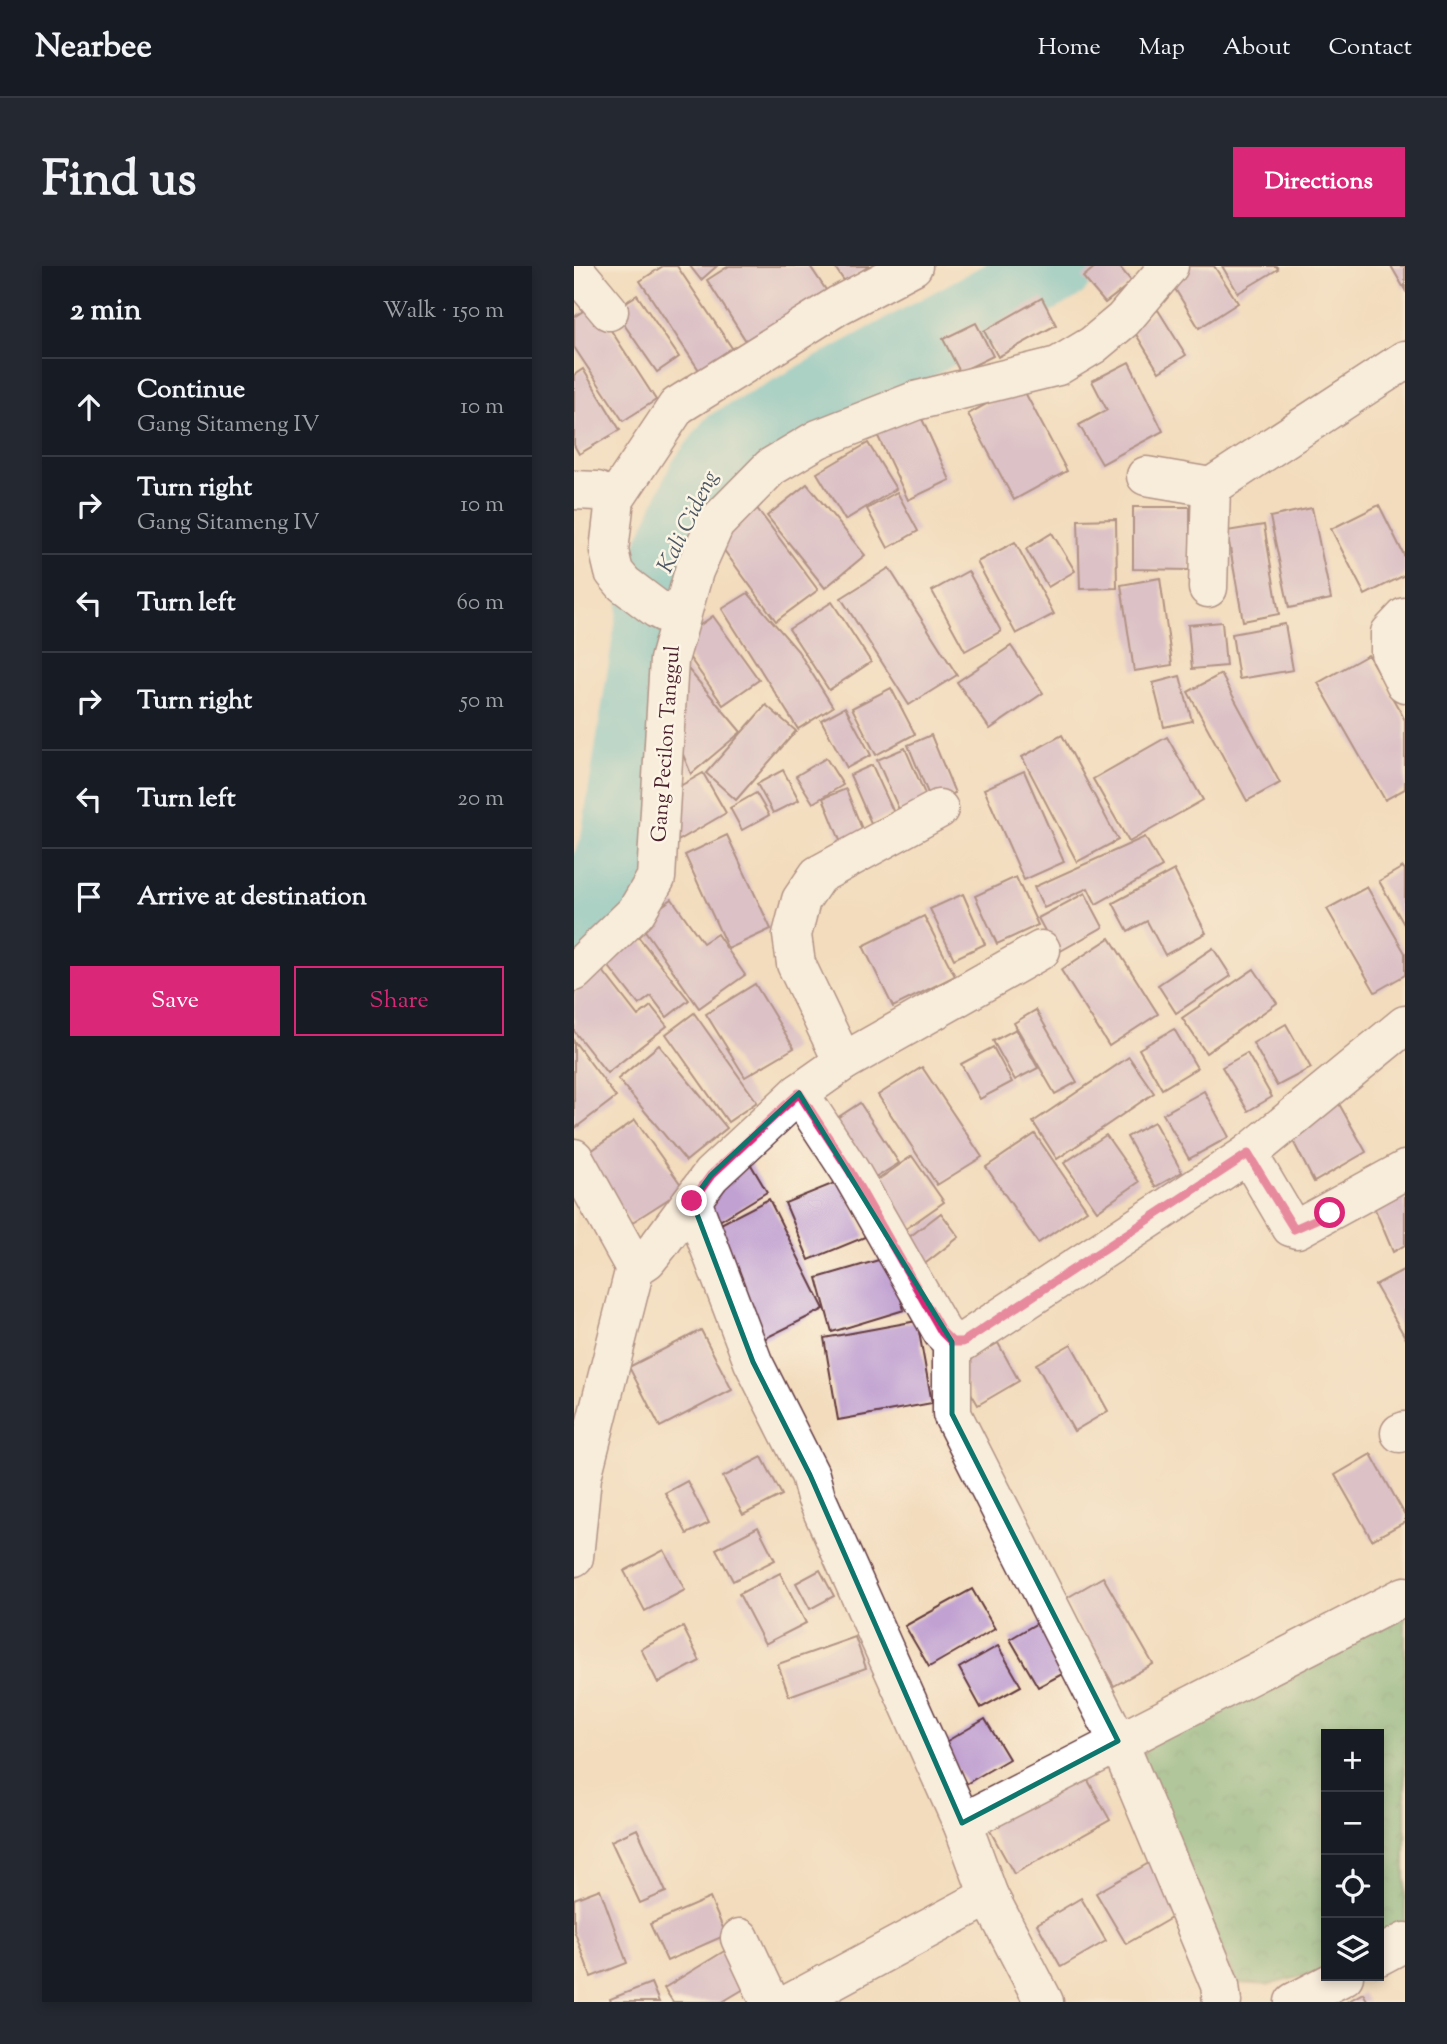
<!DOCTYPE html>
<html lang="en">
<head>
<meta charset="utf-8">
<style>
	:root { --surface:#171b24; --page:#242831; --text:#f1f3f6; --muted:#9ea1a6; --line:#363941; --accent:#db2777 }
	body { margin:0; font-family:"Sorts Mill Goudy",serif; background:var(--page); color:var(--text) }
	.controls { position:absolute; right:21px; bottom:21px; display:grid; overflow:hidden; border-radius:0px; box-shadow:0 4px 10px #0003 }
	.controls button { width:63px; height:63px; display:grid; place-items:center; padding:0; border:0; border-bottom:2px solid var(--line); background:var(--surface); color:var(--text); font:35px sans-serif }
	.stop { position:absolute; width:21px; height:21px; margin:-16px; border:5px solid #db2777; border-radius:50%; background:#fff }
	.stop.end { background:#db2777; border-color:#fff; box-shadow:0 2px 7px #0008 }
	.list { margin:0; padding:0; list-style:none }
	h2 { display:flex; justify-content:space-between; align-items:center; height:91px; margin:0; padding:0 28px; font-size:30px }
	h2 small { font-size:23px; font-weight:400; color:var(--muted) }
	.list li { display:grid; grid-template-columns:46px 1fr auto; gap:21px; align-items:center; box-sizing:border-box; height:98px; padding:0 28px; border-top:2px solid var(--line) }
	.list b { display:block; font-size:26px; white-space:nowrap }
	.list p { margin:0; font-size:23px; white-space:nowrap; color:var(--muted) }
	.list em { font-size:23px; font-style:normal; color:var(--muted) }
	.actions { display:flex; gap:14px; padding:21px 28px }
	.actions a { flex:1; padding:16px 0; border:2px solid var(--accent); border-radius:0px; text-align:center; font-size:24px; color:var(--accent) }
	.actions .main { background:var(--accent); color:#fff }
	.icon { flex:none; width:38px; height:38px; fill:none; stroke:currentColor; stroke-width:2; stroke-linecap:round; stroke-linejoin:round }
	.map { position:relative; flex:none; width:831px; height:1736px; overflow:hidden; border-radius:0px }
	header { display:flex; align-items:center; gap:42px; box-sizing:border-box; height:98px; padding:0 35px; background:var(--surface); border-bottom:2px solid var(--line) }
	header strong { font-size:33px }
	nav { display:flex; gap:38px; margin-inline-start:auto; font-size:24px }
	.intro { display:flex; align-items:center; justify-content:space-between; box-sizing:border-box; height:168px; padding:0 42px }
	h1 { margin:0; font-size:49px }
	.button { padding:18px 32px; border-radius:0px; background:var(--accent); color:#fff; font-size:24px; font-weight:700 }
	main { display:flex; gap:42px; padding:0 42px }
	aside { flex:1; background:var(--surface); border-radius:0px; box-shadow:0 4px 10px #0003 }
	.map>svg:first-child { display:block }
</style>
</head>
<body>
<header>
<strong>Nearbee</strong>
<nav><a>Home</a><a>Map</a><a>About</a><a>Contact</a></nav>
</header>
<div class="intro"><h1>Find us</h1><a class="button">Directions</a></div>
<main>
<aside>
<h2>2 min<small>Walk · 150 m</small></h2>
<ul class="list">
<li><svg class="icon" aria-label="ahead" viewBox="0 0 24 24"><path d="M12 20V5M6 11l6-6 6 6"/></svg><div><b>Continue</b><p>Gang Sitameng IV</p></div><em>10 m</em></li>
<li><svg class="icon" aria-label="right" viewBox="0 0 24 24"><path d="M7 20v-9h11M14 6l5 5-5 5"/></svg><div><b>Turn right</b><p>Gang Sitameng IV</p></div><em>10 m</em></li>
<li><svg class="icon" aria-label="left" viewBox="0 0 24 24"><path d="M17 20v-9H6M10 6l-5 5 5 5"/></svg><div><b>Turn left</b></div><em>60 m</em></li>
<li><svg class="icon" aria-label="right" viewBox="0 0 24 24"><path d="M7 20v-9h11M14 6l5 5-5 5"/></svg><div><b>Turn right</b></div><em>50 m</em></li>
<li><svg class="icon" aria-label="left" viewBox="0 0 24 24"><path d="M17 20v-9H6M10 6l-5 5 5 5"/></svg><div><b>Turn left</b></div><em>20 m</em></li>
<li><svg class="icon" aria-label="arrive" viewBox="0 0 24 24"><path d="M6 21V4h12l-3 4 3 4H6"/></svg><div><b>Arrive at destination</b></div></li>
</ul>
<div class="actions"><a class="main">Save</a><a>Share</a></div>
</aside>
<div class="map">
<svg width="831" height="1736" viewBox="0 0 831 1736">
	<defs>
		<pattern id="forest-crowns" width="20" height="18" patternUnits="userSpaceOnUse" patternTransform="scale(1.75)"><rect width="20" height="18" fill="#63ac72"/><path d="M2 6a3 3 0 1 1 6 0M12 15a3 3 0 1 1 6 0" fill="none" stroke="#548b5e"/></pattern>
	</defs>
	<rect width="100%" height="100%" fill="#fcf5e5"/>
	<filter id="ink" filterUnits="userSpaceOnUse"><feTurbulence type="fractalNoise" baseFrequency=".0143" numOctaves="2"/><feDisplacementMap in="SourceGraphic" scale="14" xChannelSelector="R" yChannelSelector="G"/><feConvolveMatrix kernelMatrix="1 2 1 2 8 2 1 2 1" color-interpolation-filters="sRGB"/></filter>
	<filter id="wash" filterUnits="userSpaceOnUse"><feTurbulence type="fractalNoise" baseFrequency=".00686" numOctaves="4" result="noise"/><feDisplacementMap in="SourceGraphic" scale="28" xChannelSelector="R" yChannelSelector="G"/><feGaussianBlur stdDeviation="1.57" result="paint"/><feColorMatrix in="noise" values="0 0 0 0 0 0 0 0 0 0 0 0 0 0 0 0 0 1.4 0 .05"/><feComposite in="paint" operator="in"/></filter>
	<g filter="url(#wash)">
		<rect width="100%" height="100%" fill="#f3dcbd"/>
		<!-- forest -->
		<path fill="url(#forest-crowns)" stroke="#56664e" stroke-width="2" d="M831,1343V1661L805,1675V1468H752V1704L694,1719L663,1717L566,1490L593,1464Z"/>
		<g fill="none" stroke-linecap="round" stroke-linejoin="round">
			<!-- river -->
			<path stroke="#56c3cd" stroke-width="74" d="M0,652L19,633L42,584L85,316L129,216L157,179L484,0"/>
		</g>
		<g id="blocks">
			<!-- building -->
			<g fill="#c1a1d2">
				<path d="M89,0H103L158,82L125,104L66,15Z"/>
				<path d="M116,0H143L127,14Z"/>
				<path d="M155,0H236L254,27L174,78L133,14Z"/>
				<path d="M260,0H295L271,16Z"/>
				<path d="M522,0H545L558,16L531,37L509,11Z"/>
				<path d="M604,0H640L664,37L625,62L592,8Z"/>
				<path d="M648,0H702L704,3L664,27Z"/>
				<path d="M817,0H831V24Z"/>
				<path d="M63,29L105,91L83,106L40,44Z"/>
				<path d="M468,32L482,59L424,91L410,65Z"/>
				<path d="M20,38L82,134L49,155L0,81V51Z"/>
				<path d="M584,44L612,89L585,106L557,60Z"/>
				<path d="M402,57L419,90L386,106L369,73Z"/>
				<path d="M555,96L589,165L528,198L505,159L533,144L518,115Z"/>
				<path d="M9,103L46,164L5,188L0,179V109Z"/>
				<path d="M447,119L493,205L440,234L394,148Z"/>
				<path d="M343,142L376,214L334,234L300,162Z"/>
				<path d="M294,177L322,223L271,254L243,207Z"/>
				<path d="M233,218L291,289L251,322L193,250Z"/>
				<path d="M323,226L344,265L314,282L293,243Z"/>
				<path d="M179,237L244,324L202,355L138,268Z"/>
				<path d="M805,239L831,291V309L791,329L757,263Z"/>
				<path d="M559,241H616V304L559,303Z"/>
				<path d="M738,242L757,333L715,342L696,251Z"/>
				<path d="M542,253L543,322L506,323L504,254Z"/>
				<path d="M690,259L705,348L669,355L653,265Z"/>
				<path d="M478,267L501,305L474,321L452,283Z"/>
				<path d="M441,276L480,348L442,368L403,296Z"/>
				<path d="M315,302L383,409L335,439L267,332Z"/>
				<path d="M394,305L427,365L391,385L358,325Z"/>
				<path d="M586,312L598,399L560,405L547,319Z"/>
				<path d="M174,327L224,385L259,441L224,463L148,343Z"/>
				<path d="M258,336L297,396L255,424L215,363Z"/>
				<path d="M139,350L185,414L149,439L104,375Z"/>
				<path d="M648,356L652,400L618,403L614,359Z"/>
				<path d="M711,358L719,404L665,413L658,368Z"/>
				<path d="M437,380L469,427L416,463L383,416Z"/>
				<path d="M794,389L831,454V523L811,534L744,417Z"/>
				<path d="M109,397L167,466L117,508L94,452Z"/>
				<path d="M647,408L706,517L673,535L614,426Z"/>
				<path d="M606,410L618,455L590,461L579,417Z"/>
				<path d="M317,422L341,468L302,489L278,442Z"/>
				<path d="M192,439L222,465L162,534L132,507Z"/>
				<path d="M271,441L297,489L273,502L247,454Z"/>
				<path d="M357,469L381,527L358,537L334,479Z"/>
				<path d="M488,469L544,574L503,596L448,491Z"/>
				<path d="M593,471L629,534L555,576L519,513Z"/>
				<path d="M331,482L354,535L327,548L303,494Z"/>
				<path d="M252,492L269,519L239,537L222,510Z"/>
				<path d="M298,499L320,547L297,557L276,509Z"/>
				<path d="M209,504L225,534L199,547L183,518Z"/>
				<path d="M450,505L490,596L450,614L410,523Z"/>
				<path d="M129,507L152,547L95,580L92,528Z"/>
				<path d="M272,523L290,568L267,577L249,532Z"/>
				<path d="M182,527L195,549L168,564L156,542Z"/>
				<path d="M153,569L197,663L154,683L111,589Z"/>
				<path d="M571,571L588,601L522,638L514,622L470,642L460,621Z"/>
				<path d="M829,601L831,604V660L805,615Z"/>
				<path d="M600,604L632,667L591,689L573,655L554,665L539,637Z"/>
				<path d="M442,611L464,659L423,678L401,630Z"/>
				<path d="M793,621L831,687V709L801,726L753,643Z"/>
				<path d="M511,627L529,661L483,687L464,652Z"/>
				<path d="M389,628L411,678L380,693L356,643Z"/>
				<path d="M98,633L129,677L143,668L171,709L125,742L65,656Z"/>
				<path d="M350,650L381,710L319,741L289,680Z"/>
				<path d="M62,668L115,734L93,751L77,730L65,739L29,693Z"/>
				<path d="M536,672L584,748L535,780L487,704Z"/>
				<path d="M639,682L657,710L602,747L584,719Z"/>
				<path d="M680,703L703,737L632,787L608,752Z"/>
				<path d="M29,705L64,750L77,740L93,760L33,807L0,765V727Z"/>
				<path d="M181,718L220,782L171,811L132,748Z"/>
				<path d="M462,744L503,816L481,828L440,757Z"/>
				<path d="M120,747L183,836L154,856L92,768Z"/>
				<path d="M712,758L737,802L703,820L679,777Z"/>
				<path d="M442,763L464,802L441,814L419,775Z"/>
				<path d="M600,763L623,802L588,823L565,783Z"/>
				<path d="M0,775L42,831L0,863Z"/>
				<path d="M85,779L153,862L112,895L44,813Z"/>
				<path d="M419,781L438,816L406,833L387,798Z"/>
				<path d="M673,787L698,831L674,845L648,801Z"/>
				<path d="M555,791L580,827L483,893L459,856Z"/>
				<path d="M348,801L408,891L363,919L304,829Z"/>
				<path d="M630,825L655,871L615,893L589,848Z"/>
				<path d="M760,829L792,886L740,916L713,863Z"/>
				<path d="M286,837L325,897L295,916L257,856Z"/>
				<path d="M61,854L110,923L57,957L10,890Z"/>
				<path d="M580,856L608,906L581,921L553,871Z"/>
				<path d="M461,868L513,944L464,977L412,901Z"/>
				<path d="M532,869L565,916L523,945L490,897Z"/>
				<path d="M170,887L193,926L142,957L132,922Z"/>
				<path d="M338,890L370,936L323,969L291,923Z"/>
				<path d="M268,914L291,971L235,994L211,937Z"/>
				<path d="M831,914V979L819,986L798,936Z"/>
				<path d="M195,933L250,1043L190,1073L135,964Z"/>
				<path d="M367,947L385,971L348,1000L330,975Z"/>
				<path d="M315,991L330,1044L258,1066L243,1012Z"/>
				<path d="M831,1003V1071L801,1019Z"/>
				<path d="M343,1055L358,1137L264,1154L250,1072Z"/>
				<path d="M127,1064L158,1124L86,1161L55,1101Z"/>
				<path d="M424,1077L445,1115L404,1139L382,1101Z"/>
				<path d="M497,1078L534,1145L500,1165L462,1098Z"/>
				<path d="M797,1188L831,1249V1256L798,1274L761,1209Z"/>
				<path d="M188,1191L208,1229L169,1249L149,1211Z"/>
				<path d="M113,1215L135,1257L113,1268L91,1227Z"/>
				<path d="M184,1261L201,1294L159,1315L142,1283Z"/>
				<path d="M90,1284L111,1324L71,1345L50,1305Z"/>
				<path d="M246,1304L260,1330L236,1343L222,1317Z"/>
				<path d="M206,1307L232,1357L191,1378L165,1328Z"/>
				<path d="M529,1311L579,1398L540,1420L491,1333Z"/>
				<path d="M398,1323L421,1363L355,1401L331,1360Z"/>
				<path d="M467,1355L494,1405L464,1421L436,1373Z"/>
				<path d="M109,1361L126,1395L84,1417L67,1383Z"/>
				<path d="M281,1371L292,1402L215,1430L204,1398Z"/>
				<path d="M424,1380L447,1420L407,1442L385,1402Z"/>
				<path d="M411,1453L435,1493L392,1518L368,1478Z"/>
				<path d="M506,1500L536,1554L440,1608L410,1554Z"/>
				<path d="M63,1563L92,1626L66,1637L37,1575Z"/>
				<path d="M582,1593L611,1644L552,1678L522,1627Z"/>
				<path d="M26,1623L53,1697L17,1711L0,1664V1633Z"/>
				<path d="M136,1632L152,1669L93,1695L76,1658Z"/>
				<path d="M507,1632L532,1675L487,1701L463,1658Z"/>
				<path d="M152,1684L175,1720L148,1736H99L90,1722Z"/>
				<path d="M77,1717L85,1736H37L36,1733Z"/>
				<path d="M789,1727L794,1736H773Z"/>
			</g>
		</g>
	</g>
	<g filter="url(#ink)">
		<use href="#blocks" fill-opacity="0" stroke="#633b41" stroke-width="2"/>
		<g fill="none" stroke-linecap="round" stroke-linejoin="round">
			<defs>
				<g id="minor">
					<path d="M0,3L35,45"/>
					<path d="M572,210L637,221"/>
					<path d="M0,224L23,225L41,233"/>
					<path d="M634,322L637,221L831,94"/>
					<path d="M831,351L816,367V387L831,417"/>
					<path d="M104,354L83,343L50,318L40,306L35,285L41,233L103,140L265,39L339,0"/>
					<path d="M0,706L62,646L82,612L95,394L120,305L141,258L197,201L244,173L341,135L484,100L519,79L549,54L595,0"/>
					<path d="M269,796L222,698L218,669L227,634L244,609L365,543"/>
					<path d="M225,827L276,905L368,1066L378,1076V1148L544,1475L646,1719L648,1736"/>
					<path d="M674,888L717,961L723,963L831,904"/>
					<path d="M0,892L61,1002"/>
					<path d="M118,935L179,1096L236,1209L242,1231L388,1557L415,1630L470,1736"/>
					<path d="M378,1076H389L674,888L831,759"/>
					<path d="M826,1167L831,1165"/>
					<path d="M0,1291L8,1211L61,1002L73,994L85,979L137,909L225,827L269,796L467,684"/>
					<path d="M388,1557L831,1330"/>
					<path d="M166,1672L196,1736"/>
					<path d="M805,1690L831,1676"/>
					<path d="M218,1736L415,1630"/>
					<path d="M720,1736L770,1710"/>
				</g>
			</defs>
			<!-- minor casing -->
			<use href="#minor" stroke="#633b41" stroke-width="41"/>
			<!-- minor -->
			<use href="#minor" stroke="#fff" stroke-width="38"/>
		</g>
	</g>
	<g fill="none" stroke-linecap="round" stroke-linejoin="round" filter="url(#ink)">
		<!-- route -->
		<path stroke="#db2777" stroke-width="9" d="M118,935L137,909L225,827L276,905L368,1066L378,1076H389L674,888L720,963L756,947"/>
	</g>
	<!-- marked area -->
	<path d="M0 0H831V1736H0ZM225,827L378,1076V1148L544,1475L388,1557L236,1209L179,1096L118,935L137,909Z" fill="#f3dcbd" fill-opacity=".55" fill-rule="evenodd"/>
	<path fill="none" stroke="#0f766e" stroke-width="5" stroke-linejoin="round" d="M225,827L378,1076V1148L544,1475L388,1557L236,1209L179,1096L118,935L137,909Z"/>
	<g text-anchor="middle" dominant-baseline="central" stroke-width="5" stroke-linejoin="round" paint-order="stroke">
		<!-- street labels -->
		<g font-size="21" fill="#4a1f2b" stroke="#fcf5e5">
			<text transform="translate(93 478) rotate(-86)">Gang Pecilon Tanggul</text>
		</g>
		<!-- water labels -->
		<g font-size="23" font-style="italic" fill="#4e5864" stroke="#fcf5e5">
			<text transform="translate(115 256) rotate(-64)">Kali Cideng</text>
		</g>
	</g>
</svg>
<div class="controls">
<button>+</button>
<button>−</button>
<button><svg class="icon" aria-label="locate" viewBox="0 0 24 24"><circle cx="12" cy="12" r="6"/><path d="M12 2v4M12 18v4M2 12h4M18 12h4"/></svg></button>
<button><svg class="icon" aria-label="layers" viewBox="0 0 24 24"><path d="M12 4l9 5-9 5-9-5zM3 14l9 5 9-5"/></svg></button>
</div>
<div class="stop" style="left:756px;top:947px"></div>
<div class="stop end" style="left:118px;top:935px"></div>
</div>
</main>
</body>
</html>
